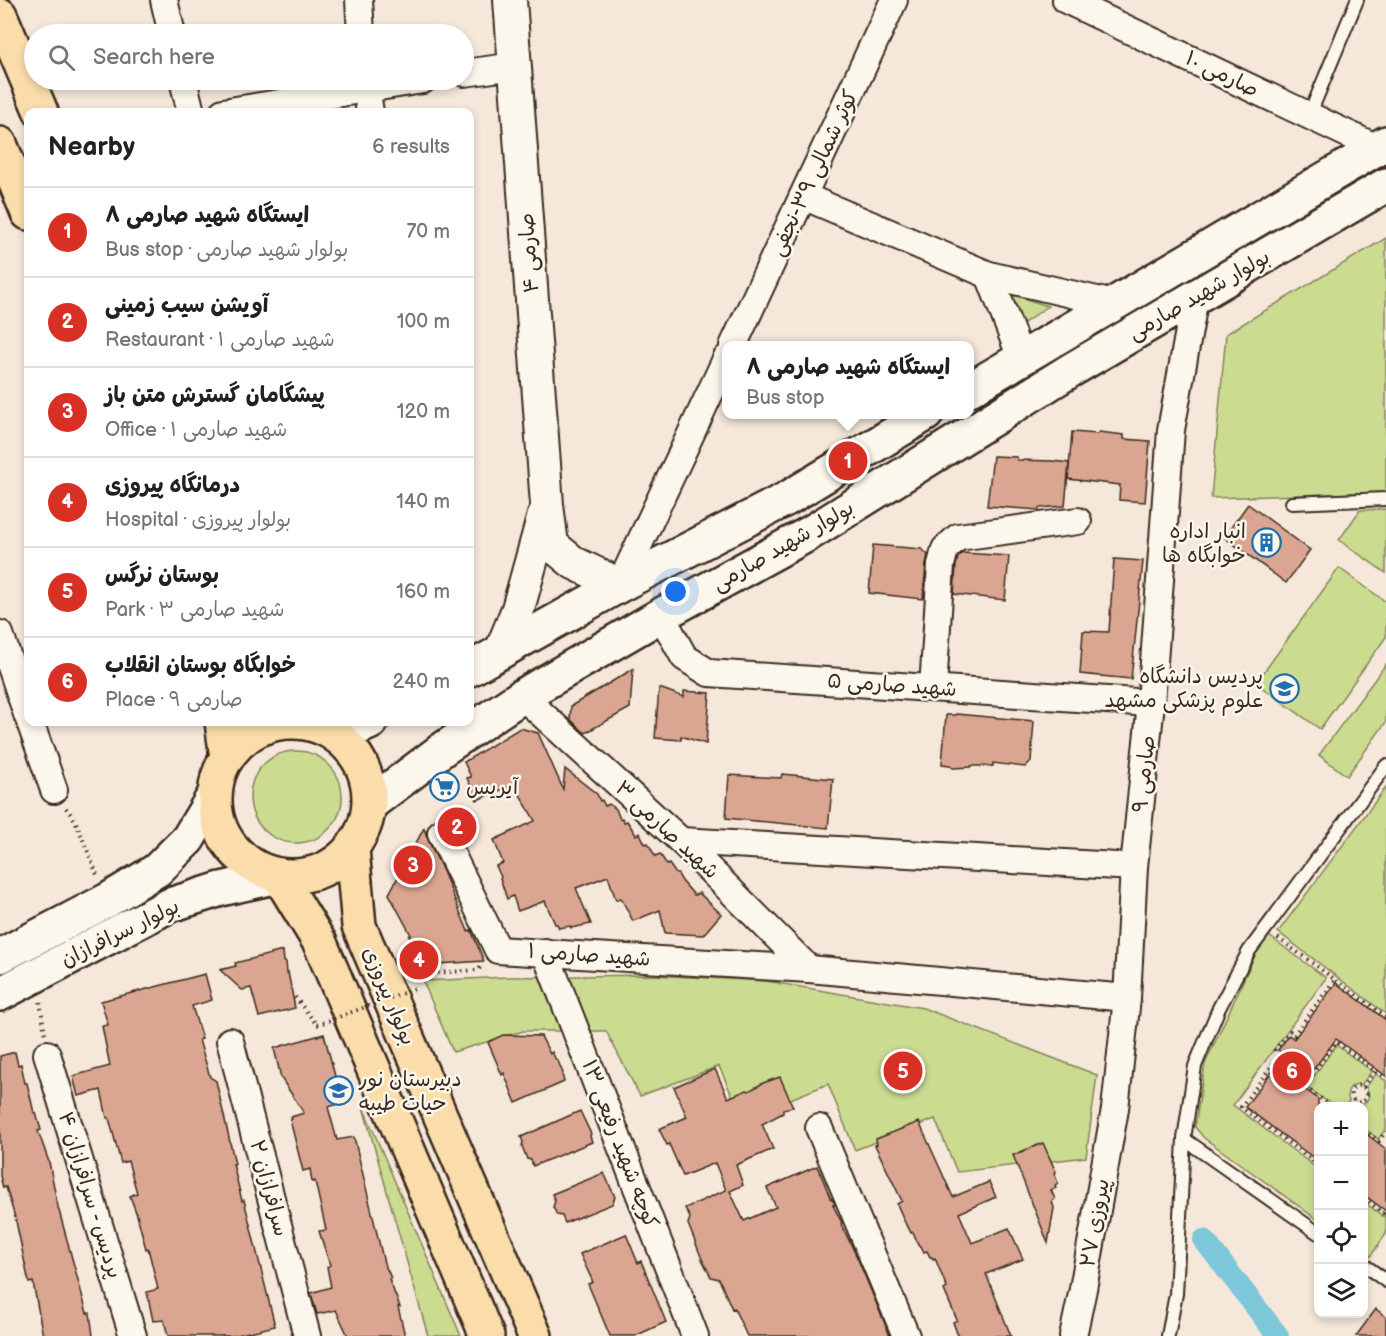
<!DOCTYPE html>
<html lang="en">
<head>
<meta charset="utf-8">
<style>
	:root { --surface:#fff; --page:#f2f2f2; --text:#202124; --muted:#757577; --line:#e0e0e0; --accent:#d93025 }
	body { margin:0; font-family:"Balsamiq Sans","Playpen Sans Arabic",sans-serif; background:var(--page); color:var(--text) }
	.controls { position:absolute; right:18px; bottom:18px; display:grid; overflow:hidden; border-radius:12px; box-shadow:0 3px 9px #0003 }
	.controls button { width:54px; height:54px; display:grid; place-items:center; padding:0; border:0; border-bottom:2px solid var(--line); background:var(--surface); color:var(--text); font:30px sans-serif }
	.you { position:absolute; left:676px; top:592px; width:21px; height:21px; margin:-15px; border:4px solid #fff; border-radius:50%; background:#1a73e8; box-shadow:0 0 0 9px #1a73e833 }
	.badge { display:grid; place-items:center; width:39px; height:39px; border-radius:50%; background:var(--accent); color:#fff; font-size:20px; font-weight:700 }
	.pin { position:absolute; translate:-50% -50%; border:3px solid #fff; box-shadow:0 2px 6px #0006 }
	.popup { position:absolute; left:722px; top:341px; width:252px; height:78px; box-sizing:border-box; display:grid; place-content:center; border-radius:12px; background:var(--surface); filter:drop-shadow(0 2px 4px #0005); font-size:20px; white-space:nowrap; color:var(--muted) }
	.popup b { font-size:22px; color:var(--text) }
	.popup::after { content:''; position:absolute; left:50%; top:100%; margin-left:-12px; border:12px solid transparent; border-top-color:var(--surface) }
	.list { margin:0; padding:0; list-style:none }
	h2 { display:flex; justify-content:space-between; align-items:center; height:78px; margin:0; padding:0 24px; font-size:26px }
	h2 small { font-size:20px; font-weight:400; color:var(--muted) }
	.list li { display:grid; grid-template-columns:39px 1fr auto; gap:18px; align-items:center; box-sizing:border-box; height:90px; padding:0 24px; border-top:2px solid var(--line) }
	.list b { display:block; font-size:22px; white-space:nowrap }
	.list p { margin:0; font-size:20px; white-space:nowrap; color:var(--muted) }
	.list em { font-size:20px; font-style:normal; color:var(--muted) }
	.icon { flex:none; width:33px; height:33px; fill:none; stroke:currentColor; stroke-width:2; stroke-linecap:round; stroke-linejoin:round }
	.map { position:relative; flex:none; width:1386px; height:1336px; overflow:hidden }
	.search { position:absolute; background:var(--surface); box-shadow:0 3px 9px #0003; left:24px; top:24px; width:450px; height:66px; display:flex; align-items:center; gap:15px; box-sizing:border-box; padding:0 21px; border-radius:33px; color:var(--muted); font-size:22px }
	.panel { position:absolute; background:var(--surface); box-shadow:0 3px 9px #0003; left:24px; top:108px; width:450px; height:618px; border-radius:12px }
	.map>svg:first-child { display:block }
</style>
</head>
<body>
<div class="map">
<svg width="1386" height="1336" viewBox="0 0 1386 1336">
	<rect width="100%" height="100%" fill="#f5e7da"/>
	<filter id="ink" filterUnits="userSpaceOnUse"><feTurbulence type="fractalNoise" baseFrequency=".0167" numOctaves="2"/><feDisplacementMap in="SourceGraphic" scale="12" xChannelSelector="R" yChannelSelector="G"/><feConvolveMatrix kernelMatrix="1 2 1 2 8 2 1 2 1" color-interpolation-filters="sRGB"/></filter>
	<g filter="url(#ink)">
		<!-- green -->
		<g fill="#cbdc91" stroke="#838358" stroke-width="1.5">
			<path d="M1386,238V492L1211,498L1226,334Z"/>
			<path d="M1013,295L1048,306L1021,325Z"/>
			<path d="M1386,509V573L1339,540L1360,510Z"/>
			<path d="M1339,568L1386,602V637L1320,729L1256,683Z"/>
			<path d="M1386,664V722L1347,776L1319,755Z"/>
			<circle cx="296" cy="797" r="46"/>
			<path d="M1386,787V1014L1278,932Z"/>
			<path d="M1269,936L1326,978L1233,1105L1318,1169V1220L1204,1138L1195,1127L1205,1064L1256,953Z"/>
			<path d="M650,975L766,981L923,1008L1097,1075L1086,1157L957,1172L935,1119L855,1150L828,1084L742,1118L719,1066L640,1096L606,1031H523L453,1052L423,981L509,977Z"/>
			<path d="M1336,1045L1372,1071L1362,1084C1351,1083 1345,1090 1349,1101L1345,1106H1334L1306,1087Z"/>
			<path d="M1376,1074L1386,1081V1129L1378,1139L1364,1128V1106H1354L1355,1105C1367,1106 1372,1097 1366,1087Z"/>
			<path d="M363,1107L461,1336H428Z"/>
			<path d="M1364,1202L1384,1217L1386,1214V1234L1370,1257L1364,1253Z"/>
		</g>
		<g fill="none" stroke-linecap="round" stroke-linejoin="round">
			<!-- canal -->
			<path stroke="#7bc7d9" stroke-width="22" d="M1204,1240L1278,1336"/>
		</g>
		<!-- building -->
		<g fill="#dba691" stroke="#3b2a1e" stroke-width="1.5">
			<path d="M1072,432L1098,434L1099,432L1124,435V439L1150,441L1145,502L1119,500L1120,485L1068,479Z"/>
			<path d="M993,456L1017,457V460L1053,461L1069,463L1065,506L1039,508V510L987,506Z"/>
			<path d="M1248,504L1310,550L1286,583L1224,537Z"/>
			<path d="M873,545L922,549L928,555L926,564L923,599L869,593Z"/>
			<path d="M963,553L1009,556L1005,600L954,594L956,565L958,557Z"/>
			<path d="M1114,559L1143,561L1131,679L1080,674L1083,631L1109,632Z"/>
			<path d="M633,669L630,708L585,733L570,719L571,706Z"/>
			<path d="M659,688L684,697V691L710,693L706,744L681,736V740L655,738Z"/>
			<path d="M956,714L1034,721L1031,761L1025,767L993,763V766H971V767L953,768L950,765L942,764L946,715H955Z"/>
			<path d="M520,728L538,733L563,789L565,769L597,794L600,801L602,800L605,806L609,804L616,809L620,819L622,818L624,822L627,821L636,835L640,833L645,844L648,843L655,856L660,854L667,865L669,864L676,874H678L682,881L694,895L699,893L721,914L703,935L665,933L660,910L633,921L621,898L616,900L608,876L576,888L591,924L571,928L570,926L559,928L557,924H555L545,901L518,911L513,896L507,899L500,878L501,877L496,866L503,863L494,840L535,821L519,793L512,795L508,787L477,800L467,778L471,777L464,762Z"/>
			<path d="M782,774L833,779L828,828L726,818L729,775L781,778Z"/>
			<path d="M424,828L428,840L442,869L468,931L471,930L484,961L422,965L409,936L411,935L389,894Z"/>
			<path d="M283,951L284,962H286L287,973L288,972L295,1008L259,1017L251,988L242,990L220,970L236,966L235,963Z"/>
			<path d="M205,974L212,1000L192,1006L202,1039L199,1040L210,1077L216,1081L235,1164H233L242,1201L244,1200L275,1326L233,1336H168L164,1320L153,1321L147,1292L158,1289L148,1248L146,1249L137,1215L130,1196L137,1193L128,1161L121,1163L109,1118H107L101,1090L78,1096L73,1076L110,1066L102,1026L108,1025L101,1001Z"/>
			<path d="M1336,983L1386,1020V1076L1336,1039L1301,1086L1318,1099V1161L1245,1107L1284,1055L1278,1050L1289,1035L1294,1039Z"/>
			<path d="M324,1034L342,1103L328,1107L337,1140L354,1137L384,1263L391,1278L389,1279L400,1307H398L405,1336H348L336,1310L317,1314L311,1293L331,1287L327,1267L330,1265L319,1231L326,1230L315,1181L312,1182L310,1169L303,1171L290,1120L292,1119L291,1117L304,1113L281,1078L274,1048Z"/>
			<path d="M503,1035L541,1036L550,1054L552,1052L556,1060L558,1061L563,1073L562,1074L564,1082L516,1103L504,1073L502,1075L488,1042Z"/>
			<path d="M15,1052L18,1065L21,1064L25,1083H27L34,1113H36L41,1130L38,1131L49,1162L58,1207L87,1313H90L93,1336H43L33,1282L29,1283L16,1221L6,1187L3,1188L0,1176V1056Z"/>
			<path d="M715,1069L728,1098L747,1090L749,1091L763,1083L780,1077L793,1107L783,1109V1113L762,1124L773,1149L736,1165L743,1185L730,1191L744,1221L776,1207L767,1188L817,1166L822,1177L830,1197L834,1202L835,1205H833L842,1223L841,1224L857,1257L890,1336H747L734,1308L732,1309L719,1279L711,1277L702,1259L688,1224L690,1218L685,1208L726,1190L715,1163L683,1176L669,1144L667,1145L659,1129L687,1117L674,1087Z"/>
			<path d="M580,1111L591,1134L590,1136L592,1142L533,1166L531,1160L527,1159L522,1146L523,1142L521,1137Z"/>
			<path d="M919,1122L953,1197L989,1182L996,1197L959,1213L972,1243L1009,1228L1023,1259L986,1274L1011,1336H958L953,1322L957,1320L944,1290L947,1288L935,1258L933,1259L932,1257H930L927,1251L924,1252L921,1246H919L913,1232L911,1233L908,1227H907L897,1204L902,1201L875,1145L877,1144L876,1139Z"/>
			<path d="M1364,1132L1386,1149V1211L1364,1195Z"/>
			<path d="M1043,1143L1056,1172L1054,1173L1058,1183L1055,1185L1056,1188L1051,1190L1055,1199L1052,1201L1054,1208L1048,1243L1013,1155Z"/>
			<path d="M604,1173L615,1197L612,1204L565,1223L562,1216L557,1215L553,1207L555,1201L552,1194Z"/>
			<path d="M626,1234L638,1263L641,1261L666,1322L635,1336H610L588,1284L593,1282L580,1254Z"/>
			<path d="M1376,1309L1386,1317V1336H1356Z"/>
		</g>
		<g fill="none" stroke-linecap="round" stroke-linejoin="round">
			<defs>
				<g id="service">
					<path d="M1309,116L1357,0"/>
					<path d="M1292,503L1386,499"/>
					<path d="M1184,1139L1318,1233"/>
					<path d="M1364,1265L1386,1281"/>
					<path d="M1168,1336L1176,1294L1184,1139L1195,1066L1219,1008L1249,951L1386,766"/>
				</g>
				<g id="minor">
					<path d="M164,0L172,34"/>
					<path d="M359,0L361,34"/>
					<path d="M1066,0L1377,148"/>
					<path d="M464,73L516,66"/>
					<path d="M183,80L191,112"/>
					<path d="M365,80L370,112"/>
					<path d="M223,112L423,80"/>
					<path d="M803,196L989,275L1114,304"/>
					<path d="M989,275L1021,358"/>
					<path d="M733,346L894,0"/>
					<path d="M620,585L726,359"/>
					<path d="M661,615L684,657L709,673L1151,703"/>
					<path d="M0,634L28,717"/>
					<path d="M933,688L941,565L945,549L958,537L1078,521"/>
					<path d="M522,696L681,841L809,969"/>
					<path d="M30,722L54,790"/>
					<path d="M441,833L498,950L809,969L1127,998"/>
					<path d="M681,841L1134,867"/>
					<path d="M545,952L695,1336"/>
					<path d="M230,1041L307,1336"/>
					<path d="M47,1054L133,1336"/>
					<path d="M819,1128L906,1336"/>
					<path d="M1073,1336L1083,1289L1115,1109L1127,998L1134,867L1151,703L1171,430L1195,297"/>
				</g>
				<g id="tertiary">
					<path d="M510,0L547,505L552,545L574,563L620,585"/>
					<path d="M501,651L518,609L544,515"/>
				</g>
				<g id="secondary">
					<path d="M970,389L1386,143"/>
					<path d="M470,669L620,585L788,498L926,414"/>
					<path d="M338,737L371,722"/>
					<path d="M370,804L443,749L522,696L661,615L810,533L1071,370L1386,185"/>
					<path d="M0,956L108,900L157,870L188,839L215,794"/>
					<path d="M0,994L170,905L221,889L279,876"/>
				</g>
				<g id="primary">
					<path d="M0,15L41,112"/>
					<path d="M0,144L28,213"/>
					<circle cx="292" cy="799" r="77"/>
					<path d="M222,722L227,758"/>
					<path d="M352,849L359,926L535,1336"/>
					<path d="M279,876L320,943L487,1336"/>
				</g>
			</defs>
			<!-- service casing -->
			<use href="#service" stroke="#3b2a1e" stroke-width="16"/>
			<!-- minor casing -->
			<use href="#minor" stroke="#3b2a1e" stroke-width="30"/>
			<!-- tertiary casing -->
			<use href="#tertiary" stroke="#3b2a1e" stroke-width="36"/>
			<!-- secondary casing -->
			<use href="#secondary" stroke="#3b2a1e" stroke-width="38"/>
			<!-- primary casing -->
			<use href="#primary" stroke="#3b2a1e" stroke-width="38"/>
			<!-- path -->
			<g stroke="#3b2a1e" stroke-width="4" stroke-dasharray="1.5 4.5" stroke-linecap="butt">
				<path d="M66,808L75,820L98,877"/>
				<path d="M1278,938L1386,1017"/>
				<path d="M408,975L478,970L483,965"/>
				<path d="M295,997L317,1025"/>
				<path d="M40,1002L45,1034"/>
				<circle cx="1359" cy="1094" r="8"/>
				<path d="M1363,1087L1375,1071"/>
				<path d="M1331,1106L1304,1086L1336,1042L1386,1079"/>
				<path d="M1350,1106L1354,1100"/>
				<path d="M1364,1130L1379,1141L1386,1131"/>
				<path d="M1318,1165L1241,1107L1280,1055L1275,1050L1290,1031L1294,1035L1335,979"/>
				<path d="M1364,1198L1383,1213L1386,1208"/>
			</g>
			<!-- service -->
			<use href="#service" stroke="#fbf7ec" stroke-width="12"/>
			<!-- minor -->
			<use href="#minor" stroke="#fbf7ec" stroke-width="26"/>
			<!-- tertiary -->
			<use href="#tertiary" stroke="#fbf7ec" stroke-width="32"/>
			<!-- secondary -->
			<use href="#secondary" stroke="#fbf7ec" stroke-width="33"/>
			<!-- primary -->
			<use href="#primary" stroke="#faddab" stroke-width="33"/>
			<!-- path-bridge -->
			<path stroke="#3b2a1e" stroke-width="4" stroke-dasharray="1.5 4.5" stroke-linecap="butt" d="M317,1025L414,989"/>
		</g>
	</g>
	<!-- icons -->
	<defs>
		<symbol id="building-ring" viewBox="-11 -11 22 22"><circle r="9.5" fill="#fbf7ec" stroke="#1f6fb2" stroke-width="1.5"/><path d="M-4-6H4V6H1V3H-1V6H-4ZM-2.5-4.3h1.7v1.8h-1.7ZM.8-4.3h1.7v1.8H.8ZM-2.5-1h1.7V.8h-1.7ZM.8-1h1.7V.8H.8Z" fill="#1f6fb2"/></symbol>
		<symbol id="university-ring" viewBox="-11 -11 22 22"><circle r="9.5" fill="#fbf7ec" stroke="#1f6fb2" stroke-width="1.5"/><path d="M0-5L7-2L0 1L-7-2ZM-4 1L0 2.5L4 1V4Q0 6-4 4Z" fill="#1f6fb2"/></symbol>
		<symbol id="supermarket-ring" viewBox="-11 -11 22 22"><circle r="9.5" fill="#fbf7ec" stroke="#1f6fb2" stroke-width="1.5"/><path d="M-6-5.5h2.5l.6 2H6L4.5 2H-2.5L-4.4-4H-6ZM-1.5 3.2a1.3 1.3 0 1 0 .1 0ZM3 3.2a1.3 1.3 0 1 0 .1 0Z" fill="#1f6fb2"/></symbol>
		<symbol id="school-ring" viewBox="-11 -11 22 22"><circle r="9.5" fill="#fbf7ec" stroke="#1f6fb2" stroke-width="1.5"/><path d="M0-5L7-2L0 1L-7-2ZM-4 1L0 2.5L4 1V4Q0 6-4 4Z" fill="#1f6fb2"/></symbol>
	</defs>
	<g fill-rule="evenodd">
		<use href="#building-ring" x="1250" y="526" width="33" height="33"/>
		<use href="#university-ring" x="1268" y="672" width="33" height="33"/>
		<use href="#supermarket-ring" x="428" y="770" width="33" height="33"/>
		<use href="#school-ring" x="322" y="1074" width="33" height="33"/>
	</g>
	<g text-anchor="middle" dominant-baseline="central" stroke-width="5" stroke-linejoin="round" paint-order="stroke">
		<!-- street labels -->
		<g font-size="21" fill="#3b2a1e" stroke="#fbf7ec">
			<text transform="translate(1222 74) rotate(26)">صارمی ۱۰</text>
			<text transform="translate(814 173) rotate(-65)">کوثر شمالی ۳۹-نجفی</text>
			<text transform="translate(529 253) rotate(-94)">صارمی ۴</text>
			<text transform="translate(1199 295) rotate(-30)">بولوار شهید صارمی</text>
			<text transform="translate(783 546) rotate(-30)">بولوار شهید صارمی</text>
			<text transform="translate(892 685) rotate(4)">شهید صارمی ۵</text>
			<text transform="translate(1144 774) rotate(-84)">صارمی ۹</text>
			<text transform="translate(667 830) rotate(43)">شهید صارمی ۳</text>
			<text transform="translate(120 933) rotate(-26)">بولوار سرافرازان</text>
			<text transform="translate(589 955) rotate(4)">شهید صارمی ۱</text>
			<text transform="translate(389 996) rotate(67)">بولوار پیروزی</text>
			<text transform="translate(620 1144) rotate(69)">کوچه شهید رفیعی ۱۳</text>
			<text transform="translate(269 1188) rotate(75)">سرافرازان ۲</text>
			<text transform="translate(90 1195) rotate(73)">پردیس - سرافرازان ۴</text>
			<text transform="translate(1095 1223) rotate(-80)">پیروزی ۲۷</text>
		</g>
		<!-- poi labels -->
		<g font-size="21" fill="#3b2a1e" stroke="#fbf7ec" text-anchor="end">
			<text x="1246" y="531">انبار اداره<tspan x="1246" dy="24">خوابگاه ها</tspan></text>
			<text x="1263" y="676">پردیس دانشگاه<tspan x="1263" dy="24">علوم پزشکی مشهد</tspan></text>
			<text x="466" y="787" text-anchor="start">آیریس</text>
			<text x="359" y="1079" text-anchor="start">دبیرستان نور<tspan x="359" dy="24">حیات طیبه</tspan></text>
		</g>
	</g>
</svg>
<div class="controls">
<button>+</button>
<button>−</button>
<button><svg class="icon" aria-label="locate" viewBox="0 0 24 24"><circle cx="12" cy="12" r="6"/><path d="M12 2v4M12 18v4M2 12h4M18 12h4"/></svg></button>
<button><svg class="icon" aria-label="layers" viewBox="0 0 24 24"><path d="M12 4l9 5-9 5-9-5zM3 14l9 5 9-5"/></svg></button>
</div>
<div class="you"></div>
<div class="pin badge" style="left:848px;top:461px">1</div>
<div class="popup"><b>ایستگاه شهید صارمی ۸</b>Bus stop</div>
<div class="pin badge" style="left:457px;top:827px">2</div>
<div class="pin badge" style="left:413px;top:865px">3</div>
<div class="pin badge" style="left:419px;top:960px">4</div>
<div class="pin badge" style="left:903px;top:1071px">5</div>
<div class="pin badge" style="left:1292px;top:1071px">6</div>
<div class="search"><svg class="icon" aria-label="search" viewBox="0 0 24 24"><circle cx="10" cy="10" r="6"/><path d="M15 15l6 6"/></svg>Search here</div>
<section class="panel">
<h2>Nearby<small>6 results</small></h2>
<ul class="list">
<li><span class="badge">1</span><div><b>ایستگاه شهید صارمی ۸</b><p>Bus stop · بولوار شهید صارمی</p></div><em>70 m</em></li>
<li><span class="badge">2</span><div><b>آویشن سیب زمینی</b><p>Restaurant · شهید صارمی ۱</p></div><em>100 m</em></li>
<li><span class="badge">3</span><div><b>پیشگامان گسترش متن باز</b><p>Office · شهید صارمی ۱</p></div><em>120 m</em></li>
<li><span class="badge">4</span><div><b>درمانگاه پیروزی</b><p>Hospital · بولوار پیروزی</p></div><em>140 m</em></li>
<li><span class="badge">5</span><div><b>بوستان نرگس</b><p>Park · شهید صارمی ۳</p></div><em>160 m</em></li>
<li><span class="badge">6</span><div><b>خوابگاه بوستان انقلاب</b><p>Place · صارمی ۹</p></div><em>240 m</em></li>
</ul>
</section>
</div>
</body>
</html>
